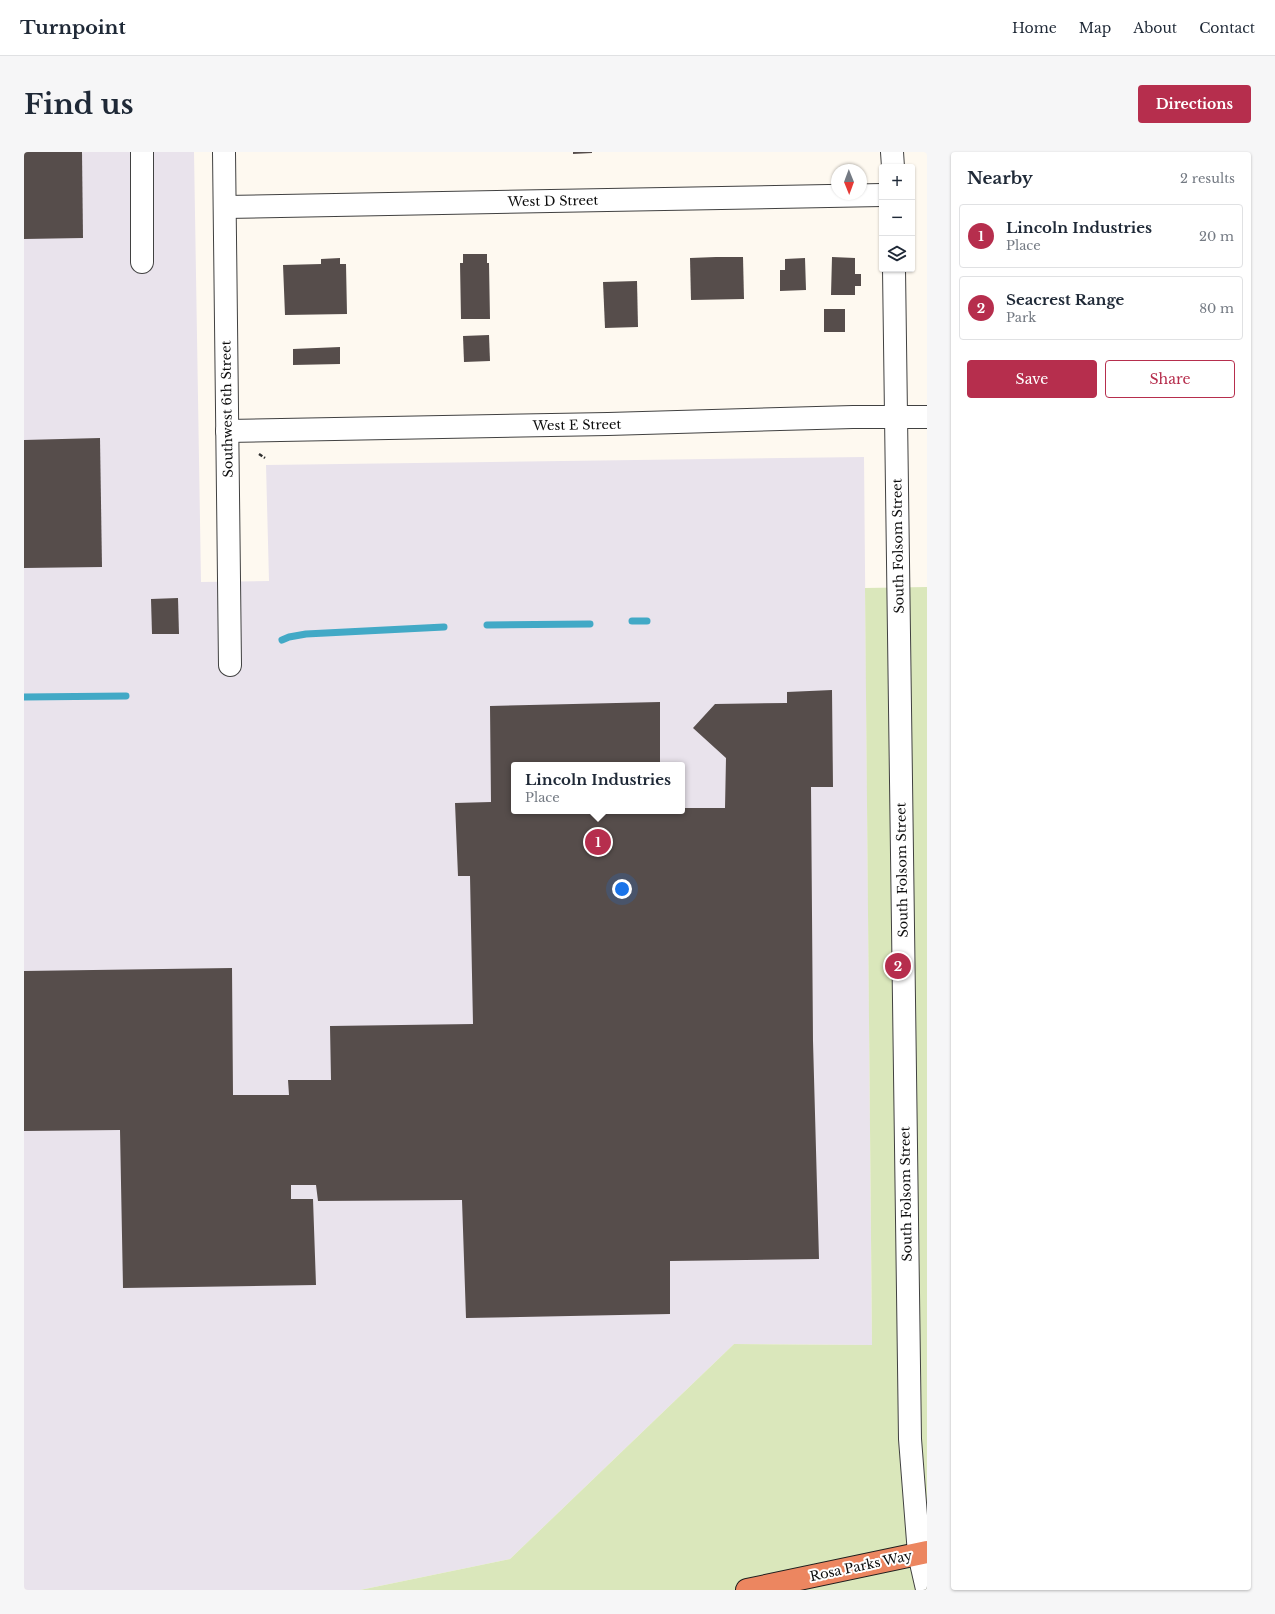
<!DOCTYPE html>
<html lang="en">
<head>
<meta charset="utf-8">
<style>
	:root { --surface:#fff; --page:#f6f6f7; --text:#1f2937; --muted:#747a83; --line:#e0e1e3; --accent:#b62e4d }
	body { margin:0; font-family:"Libre Baskerville",serif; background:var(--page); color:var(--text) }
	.controls { position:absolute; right:12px; top:12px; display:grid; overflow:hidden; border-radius:4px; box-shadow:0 1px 3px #0004 }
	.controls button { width:36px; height:36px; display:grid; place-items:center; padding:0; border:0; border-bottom:1px solid var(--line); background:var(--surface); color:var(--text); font:20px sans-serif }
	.compass { position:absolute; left:807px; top:12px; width:36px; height:36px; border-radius:50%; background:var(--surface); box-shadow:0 1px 3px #0004; rotate:179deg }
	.you { position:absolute; left:598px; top:737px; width:14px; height:14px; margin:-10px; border:3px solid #fff; border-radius:50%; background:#1a73e8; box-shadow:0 0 0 6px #1a73e833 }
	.badge { display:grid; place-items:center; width:26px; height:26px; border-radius:50%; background:var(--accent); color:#fff; font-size:13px; font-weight:700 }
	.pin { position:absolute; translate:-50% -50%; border:2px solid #fff; box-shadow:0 1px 4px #0006 }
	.popup { position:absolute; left:487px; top:610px; width:174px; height:52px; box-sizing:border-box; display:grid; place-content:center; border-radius:4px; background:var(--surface); filter:drop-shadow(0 1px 3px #0005); font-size:13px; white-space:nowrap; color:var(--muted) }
	.popup b { font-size:15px; color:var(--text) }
	.popup::after { content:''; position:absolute; left:50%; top:100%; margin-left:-8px; border:8px solid transparent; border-top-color:var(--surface) }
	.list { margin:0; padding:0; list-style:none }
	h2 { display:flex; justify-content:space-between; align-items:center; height:52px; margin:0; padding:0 16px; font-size:17px }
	h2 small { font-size:13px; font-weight:400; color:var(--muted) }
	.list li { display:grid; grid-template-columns:26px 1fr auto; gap:12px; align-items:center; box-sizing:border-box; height:64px; margin:0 8px 8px; padding:0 8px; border:1px solid var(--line); border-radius:4px }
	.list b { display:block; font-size:15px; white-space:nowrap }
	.list p { margin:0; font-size:13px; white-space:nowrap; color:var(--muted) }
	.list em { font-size:13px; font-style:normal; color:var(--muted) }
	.actions { display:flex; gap:8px; padding:12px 16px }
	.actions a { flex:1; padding:9px 0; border:1px solid var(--accent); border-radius:4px; text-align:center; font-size:14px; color:var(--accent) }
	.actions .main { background:var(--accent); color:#fff }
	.icon { flex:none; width:22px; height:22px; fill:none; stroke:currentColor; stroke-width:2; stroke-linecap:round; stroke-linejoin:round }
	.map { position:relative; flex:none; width:903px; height:1438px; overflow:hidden; border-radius:4px }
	header { display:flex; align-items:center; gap:24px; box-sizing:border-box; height:56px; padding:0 20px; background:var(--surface); border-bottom:1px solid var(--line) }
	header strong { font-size:19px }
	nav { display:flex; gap:22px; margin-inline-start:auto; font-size:14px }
	.intro { display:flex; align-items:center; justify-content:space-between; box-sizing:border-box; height:96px; padding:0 24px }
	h1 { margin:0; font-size:28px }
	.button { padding:10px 18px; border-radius:4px; background:var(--accent); color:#fff; font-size:14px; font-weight:700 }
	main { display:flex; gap:24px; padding:0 24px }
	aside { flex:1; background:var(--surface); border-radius:4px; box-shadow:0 1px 3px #0004 }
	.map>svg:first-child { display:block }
</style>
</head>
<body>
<header>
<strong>Turnpoint</strong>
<nav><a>Home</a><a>Map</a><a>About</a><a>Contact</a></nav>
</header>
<div class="intro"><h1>Find us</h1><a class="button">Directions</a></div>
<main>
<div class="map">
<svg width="903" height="1438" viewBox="0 0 903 1438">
	<rect width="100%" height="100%" fill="#fef9f0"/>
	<!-- industrial -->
	<path fill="#e9e3ec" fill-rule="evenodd" d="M0,0H170L177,430L245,429L242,313L840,305L848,1193L710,1192L486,1407L336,1438H0ZM490,613H658V659H490Z"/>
	<!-- green -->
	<path fill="#dae7bb" d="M903,435V1438H336L486,1407L710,1192L848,1193L841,436Z"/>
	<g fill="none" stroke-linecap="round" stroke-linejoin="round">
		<!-- stream -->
		<g stroke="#42a9c6" stroke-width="7">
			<path d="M608,469H623"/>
			<path d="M463,473L566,472"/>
			<path d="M258,488L265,485L282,482L420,475"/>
			<path d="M0,545L102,544"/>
		</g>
	</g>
	<!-- building -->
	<g fill="#564d4b">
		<path d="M0,0H58L59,86L0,87Z"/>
		<path d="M549,0H568V1L549,2Z"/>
		<path d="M439,102H463V111H465L466,167H437L436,111H439Z"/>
		<path d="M692,105H719L720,147L667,148L666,106Z"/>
		<path d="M808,105L831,106V122H837V134H831V143H807Z"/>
		<path d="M316,106V112H322L323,162L261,163L259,113L297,112V107Z"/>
		<path d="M781,106L782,138L756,139V118H761V107Z"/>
		<path d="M613,129L614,175L581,176L579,130Z"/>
		<rect x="800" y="157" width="21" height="23"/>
		<path d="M465,183L466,209L440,210L439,184Z"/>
		<path d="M316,195V212L269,213V197Z"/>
		<path d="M76,286L78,415L0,416V288Z"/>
		<path d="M154,446L155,482H128L127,447Z"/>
		<path d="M808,538L809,635H787L789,889L795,1107L646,1109V1162L442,1166L438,1048L294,1049L292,1033H267V1047H289L292,1133L99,1136L96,978L0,979V819L208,816L209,943H265L264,928H307L306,874L449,872L446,724H434L431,651L467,650L466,554L636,550V613H490V659H658V656H701L702,606L669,576L691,552L763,551V540Z"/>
	</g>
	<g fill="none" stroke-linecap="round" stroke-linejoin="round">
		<defs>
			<g id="minor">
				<path d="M118,0V110"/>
				<path d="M200,0L206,513"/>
				<path d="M868,0L869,15"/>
				<path d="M201,55L858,43"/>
				<path d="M870,117L886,1287L895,1402L903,1437"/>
				<path d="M203,279L584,272L829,265H903"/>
			</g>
			<path id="highway" d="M723,1438L903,1400"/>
		</defs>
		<!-- minor casing -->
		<use href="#minor" stroke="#414141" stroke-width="24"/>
		<!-- highway casing -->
		<use href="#highway" stroke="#1f1f1f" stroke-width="24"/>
		<!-- path -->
		<path stroke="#303030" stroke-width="2.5" stroke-dasharray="4 2" stroke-linecap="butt" d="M235,302L241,306"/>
		<!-- minor -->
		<use href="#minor" stroke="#fff" stroke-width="22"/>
		<!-- highway -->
		<use href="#highway" stroke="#ec8660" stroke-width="22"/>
	</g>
	<g text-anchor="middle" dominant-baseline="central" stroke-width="4" stroke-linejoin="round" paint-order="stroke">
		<!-- street labels -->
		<g font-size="13" fill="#0e0e0e" stroke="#fff">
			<text transform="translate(529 49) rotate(-1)">West D Street</text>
			<text transform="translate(203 257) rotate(-91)">Southwest 6th Street</text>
			<text transform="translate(553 273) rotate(-1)">West E Street</text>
			<text transform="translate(874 394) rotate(-91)">South Folsom Street</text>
			<text transform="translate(878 718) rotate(-91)">South Folsom Street</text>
			<text transform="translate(882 1042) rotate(-91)">South Folsom Street</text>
			<text transform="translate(837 1414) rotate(-12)">Rosa Parks Way</text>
		</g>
	</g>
</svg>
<div class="controls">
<button>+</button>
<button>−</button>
<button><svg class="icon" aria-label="layers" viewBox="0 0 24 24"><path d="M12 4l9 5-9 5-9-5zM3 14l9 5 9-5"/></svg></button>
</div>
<svg class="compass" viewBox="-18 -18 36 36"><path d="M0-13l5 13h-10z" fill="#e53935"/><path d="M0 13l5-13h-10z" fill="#747a83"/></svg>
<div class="you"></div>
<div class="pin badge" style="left:574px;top:690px">1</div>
<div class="popup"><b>Lincoln Industries</b>Place</div>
<div class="pin badge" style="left:874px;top:814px">2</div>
</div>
<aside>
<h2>Nearby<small>2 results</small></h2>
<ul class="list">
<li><span class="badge">1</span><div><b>Lincoln Industries</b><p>Place</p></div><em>20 m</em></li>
<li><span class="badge">2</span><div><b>Seacrest Range</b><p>Park</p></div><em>80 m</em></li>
</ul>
<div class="actions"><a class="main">Save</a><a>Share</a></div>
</aside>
</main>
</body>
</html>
